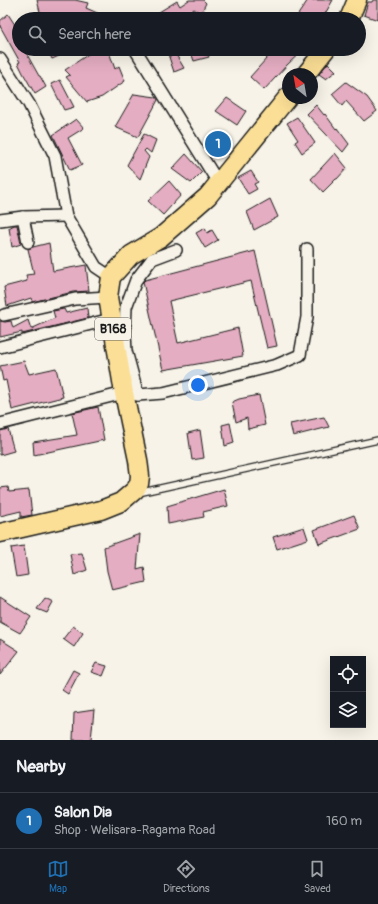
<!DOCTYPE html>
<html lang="en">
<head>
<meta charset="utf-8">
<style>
	:root { --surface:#171b24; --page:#20242c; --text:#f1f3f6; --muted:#9ea1a6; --line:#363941; --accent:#1f6fb2 }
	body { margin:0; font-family:Pangolin,sans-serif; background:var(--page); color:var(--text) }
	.controls { position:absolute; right:12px; bottom:12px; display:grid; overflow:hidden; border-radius:0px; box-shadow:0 4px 16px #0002 }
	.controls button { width:36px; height:36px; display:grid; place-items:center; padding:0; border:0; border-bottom:1px solid var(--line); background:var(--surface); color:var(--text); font:20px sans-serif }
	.compass { position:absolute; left:282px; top:68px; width:36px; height:36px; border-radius:50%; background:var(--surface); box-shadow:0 4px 16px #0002; rotate:329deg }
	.you { position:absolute; left:198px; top:385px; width:14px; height:14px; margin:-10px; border:3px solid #fff; border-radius:50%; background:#1a73e8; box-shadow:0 0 0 6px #1a73e833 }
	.badge { display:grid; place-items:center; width:26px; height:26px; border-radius:50%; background:var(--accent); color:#fff; font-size:13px; font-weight:700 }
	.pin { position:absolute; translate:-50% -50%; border:2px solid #fff; box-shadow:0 1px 4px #0006 }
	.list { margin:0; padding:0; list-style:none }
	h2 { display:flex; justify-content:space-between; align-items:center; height:52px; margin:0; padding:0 16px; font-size:17px }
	h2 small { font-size:13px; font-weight:400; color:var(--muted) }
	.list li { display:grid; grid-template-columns:26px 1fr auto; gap:12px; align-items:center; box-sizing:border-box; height:56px; padding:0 16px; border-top:1px solid var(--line) }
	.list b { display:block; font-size:15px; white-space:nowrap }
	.list p { margin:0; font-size:13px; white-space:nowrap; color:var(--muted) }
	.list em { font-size:13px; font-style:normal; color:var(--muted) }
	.icon { flex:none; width:22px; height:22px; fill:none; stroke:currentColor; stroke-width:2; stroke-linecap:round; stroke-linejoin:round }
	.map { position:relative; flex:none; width:378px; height:740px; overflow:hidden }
	.search { position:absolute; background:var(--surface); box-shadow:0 4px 16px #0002; left:12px; right:12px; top:12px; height:44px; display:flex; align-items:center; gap:10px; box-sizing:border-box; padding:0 14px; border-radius:22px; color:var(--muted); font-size:15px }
	.sheet { height:108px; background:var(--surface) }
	nav { display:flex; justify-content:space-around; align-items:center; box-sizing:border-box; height:56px; border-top:1px solid var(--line); background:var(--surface); font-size:11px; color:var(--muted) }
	nav a { display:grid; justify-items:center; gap:2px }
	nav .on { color:var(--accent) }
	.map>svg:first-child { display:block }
</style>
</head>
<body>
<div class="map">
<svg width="378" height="740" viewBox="0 0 378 740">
	<rect width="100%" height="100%" fill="#f7f3e8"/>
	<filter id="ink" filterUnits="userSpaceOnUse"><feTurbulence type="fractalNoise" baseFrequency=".025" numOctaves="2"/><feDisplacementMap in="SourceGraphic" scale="8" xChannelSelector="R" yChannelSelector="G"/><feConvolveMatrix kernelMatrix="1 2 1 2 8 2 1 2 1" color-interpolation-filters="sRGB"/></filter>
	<g filter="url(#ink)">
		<!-- building -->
		<g fill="#e5adc2" stroke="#1c1c1c">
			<path d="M37,0H75L88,3L86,8L111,19H68L40,12Z"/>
			<path d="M189,0H203L206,3L201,13L194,9L180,19H167L159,12L177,1L180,6Z"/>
			<path d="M308,0H333L322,19H295Z"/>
			<path d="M373,0H378V20L364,15L368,2H372Z"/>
			<path d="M8,14L17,28L13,30L19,41V49H24L39,76H40L46,87L35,94L23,73L18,63L20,62L0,26V21Z"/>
			<path d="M47,49H75L52,59Z"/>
			<path d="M96,49H108L115,69L119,66L125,81L102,97L87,102L66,77L70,75L65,70Z"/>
			<path d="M190,49H206L209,57L194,61Z"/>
			<path d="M275,49H304L287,65L264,90L250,77Z"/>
			<path d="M175,53L184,68L174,72L169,57Z"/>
			<path d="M328,63L336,71L326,79L319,74Z"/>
			<path d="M60,80L74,107L64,110L51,84Z"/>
			<path d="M346,82L367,97L377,111L364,121L346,101L342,106L332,94Z"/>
			<path d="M134,94L156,97L158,100L138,137L115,127Z"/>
			<path d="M227,98L246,111L237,125L216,111Z"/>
			<path d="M316,105L324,115L325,114L336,129L337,128L349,144L343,152L307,114Z"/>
			<path d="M297,117L315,143L302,153L295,142L298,140L287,123Z"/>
			<path d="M76,119L84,128L68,138L82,165L70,170L53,135Z"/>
			<path d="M144,134L156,140L151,153L146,149L144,151L149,157L140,179L127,165Z"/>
			<path d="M335,153L347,168L337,179H336L323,192L311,179Z"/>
			<path d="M186,154L202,172L191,183L172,169Z"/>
			<path d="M251,171L258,182L254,184L257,189L248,194L238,178Z"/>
			<path d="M169,181L181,195L163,215L148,201Z"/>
			<path d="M270,199L278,217L254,230L247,212Z"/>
			<path d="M14,225H17L21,244L12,247L9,228Z"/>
			<path d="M205,228L207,233L212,230L218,240L205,248L196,233Z"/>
			<path d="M49,243L53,271L86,265L89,291L73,292L32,302L31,298L7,306L4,287L27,281L26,275L34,274L28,249L33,247Z"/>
			<path d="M255,251L277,346L267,348L251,281L169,301L178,343L238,328L243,356L163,370L143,282L145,280Z"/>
			<path d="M87,308L88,318L22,334V332L0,337V321L5,322L11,321L13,328L28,320L31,329L55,318L53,311L64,309L66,313Z"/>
			<path d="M24,361L29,374L56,368L63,397L12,410L6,380L3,381L0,366Z"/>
			<path d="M259,395L265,425L248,429L247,418L236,422L232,402L239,399Z"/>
			<path d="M98,407L104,440L34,455L33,442L77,435L72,413Z"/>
			<path d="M324,417L329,427L293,436L290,424Z"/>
			<path d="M230,423L234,443L225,446L222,425Z"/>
			<path d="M8,429L14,451L0,455V431Z"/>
			<path d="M200,430L204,458L192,460L188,433Z"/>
			<path d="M8,487L9,492L29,490L32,515L21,517V511L0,516V488Z"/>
			<path d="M224,489L228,506L203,512L204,517L168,524L167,506Z"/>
			<path d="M354,515L360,529L319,544L314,530Z"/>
			<path d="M304,527L308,539L277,549L273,537Z"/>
			<path d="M140,534L137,569L144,567L146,582L112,590L107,571L104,547Z"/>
			<path d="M24,546L28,575L16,577L11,548Z"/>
			<path d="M82,553L87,570L74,575L70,554Z"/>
			<path d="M0,597L31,617L20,633L0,622Z"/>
			<path d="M45,598L53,602L47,613L37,609Z"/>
			<path d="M73,626L83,633L74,647L63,639Z"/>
			<path d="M0,639L19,651L0,675Z"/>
			<path d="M96,663L107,666L103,676L91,672Z"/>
			<path d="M73,670L79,673L68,694L62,690Z"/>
			<path d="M94,710L91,740H73L74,713Z"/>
		</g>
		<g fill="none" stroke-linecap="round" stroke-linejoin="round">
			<defs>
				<path id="lane" d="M138,493L378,440"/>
				<g id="street">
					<path d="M135,49L219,184"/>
					<path d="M0,59L29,104L55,156L66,216L96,267L111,277"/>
					<path d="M23,217L28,242"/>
					<path d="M0,220L23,217L66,216"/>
					<path d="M4,315L75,299L108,297"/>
					<path d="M0,347L111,319"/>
					<path d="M138,395L126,351L125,334L126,307L136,280L152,259L176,250"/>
					<path d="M0,424L124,393L138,395L163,393L277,365L300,355L307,317V249"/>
				</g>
				<g id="primary">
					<path d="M349,19L357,0"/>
					<path d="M306,74L326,49"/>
					<path d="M0,533L101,510L121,502L135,490L139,484L140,476L138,460L124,393L108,297L111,277L131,255L161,237L208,196L288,97"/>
				</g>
			</defs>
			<!-- lane casing -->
			<use href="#lane" stroke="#1c1c1c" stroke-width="8"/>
			<!-- street casing -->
			<use href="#street" stroke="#1c1c1c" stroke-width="14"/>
			<!-- primary casing -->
			<use href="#primary" stroke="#1c1c1c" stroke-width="21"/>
			<!-- lane -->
			<use href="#lane" stroke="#f7f3e8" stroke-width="5.5"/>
			<!-- street -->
			<use href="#street" stroke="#f7f3e8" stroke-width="11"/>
			<!-- primary -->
			<use href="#primary" stroke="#fbdf96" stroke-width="18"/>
		</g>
	</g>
	<g text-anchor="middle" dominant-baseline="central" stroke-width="3" stroke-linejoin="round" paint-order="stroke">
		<!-- shield labels -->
		<rect fill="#f7f3e8" stroke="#5e5c59" stroke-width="1" x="95" y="318" width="36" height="22" rx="3"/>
		<g font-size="13" font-weight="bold" fill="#1c1c1c">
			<text x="113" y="329">B168</text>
		</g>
	</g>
</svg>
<div class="controls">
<button><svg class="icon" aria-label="locate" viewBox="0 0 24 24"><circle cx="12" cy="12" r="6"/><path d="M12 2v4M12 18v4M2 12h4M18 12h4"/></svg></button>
<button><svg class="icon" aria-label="layers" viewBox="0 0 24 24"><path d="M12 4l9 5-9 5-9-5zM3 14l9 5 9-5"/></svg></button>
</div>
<svg class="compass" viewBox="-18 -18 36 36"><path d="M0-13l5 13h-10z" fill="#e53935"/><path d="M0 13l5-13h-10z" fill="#9ea1a6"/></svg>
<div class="you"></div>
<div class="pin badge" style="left:218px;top:144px">1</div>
<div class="search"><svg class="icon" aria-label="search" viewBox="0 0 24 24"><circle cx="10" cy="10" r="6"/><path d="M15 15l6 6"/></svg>Search here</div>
</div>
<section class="sheet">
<h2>Nearby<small></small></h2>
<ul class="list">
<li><span class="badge">1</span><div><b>Salon Dia</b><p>Shop · Welisara-Ragama Road</p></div><em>160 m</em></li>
</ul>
</section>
<nav>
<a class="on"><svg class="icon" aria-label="map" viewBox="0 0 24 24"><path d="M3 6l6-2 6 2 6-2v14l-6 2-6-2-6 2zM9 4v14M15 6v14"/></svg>Map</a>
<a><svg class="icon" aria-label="directions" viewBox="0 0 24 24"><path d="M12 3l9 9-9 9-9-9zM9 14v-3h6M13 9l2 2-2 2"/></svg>Directions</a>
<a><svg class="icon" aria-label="saved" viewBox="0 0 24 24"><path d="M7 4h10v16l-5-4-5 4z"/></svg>Saved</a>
</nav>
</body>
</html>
